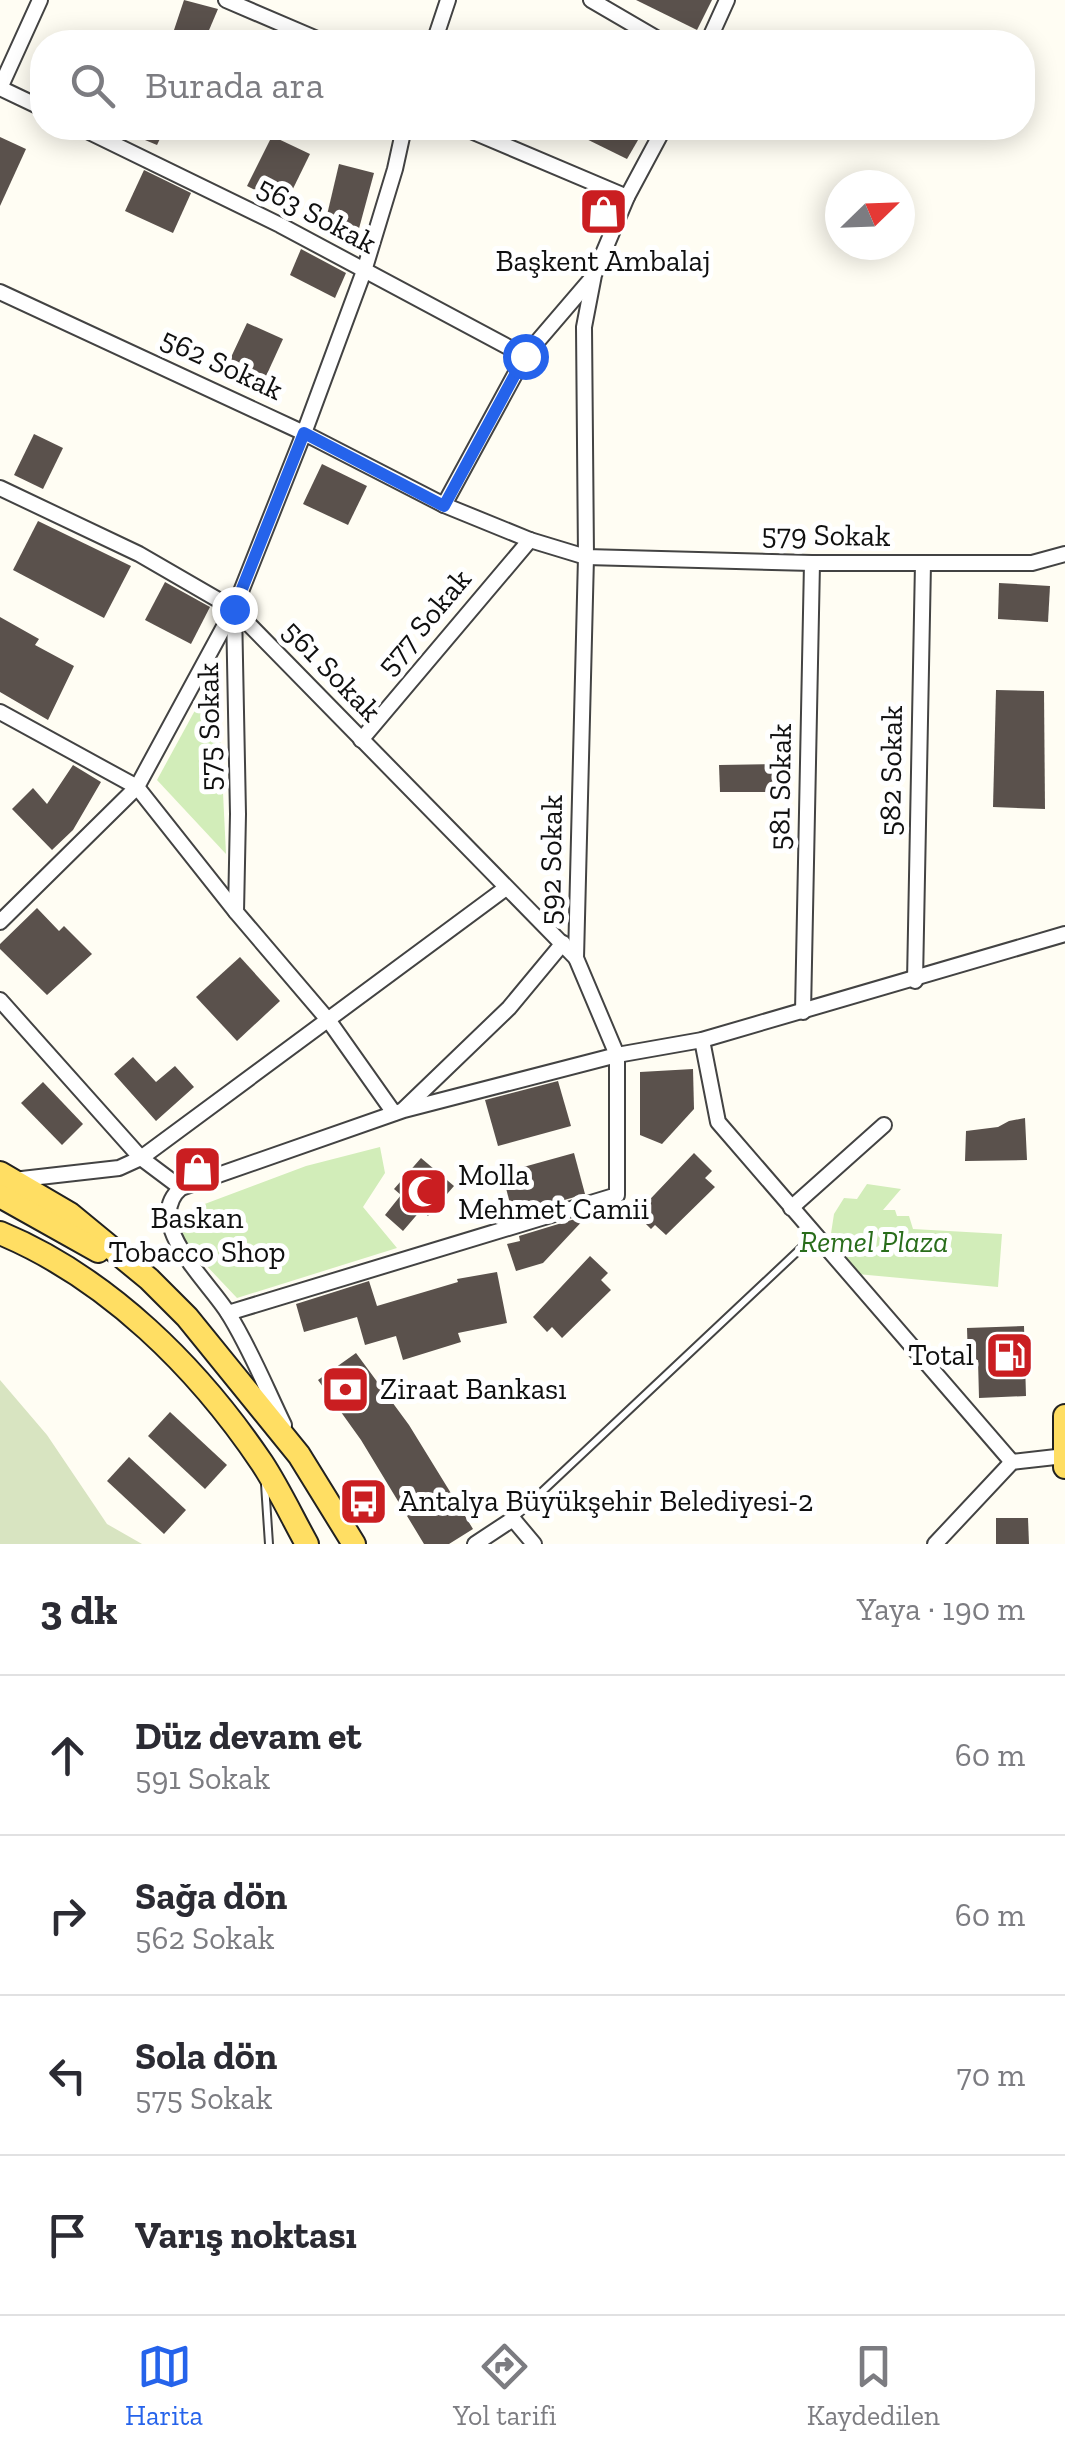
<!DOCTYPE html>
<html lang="tr">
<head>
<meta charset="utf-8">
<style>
	:root { --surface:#fff; --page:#f2f2f3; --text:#2b2b33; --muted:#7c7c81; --line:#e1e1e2; --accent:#2563eb }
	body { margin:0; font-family:"Zilla Slab",serif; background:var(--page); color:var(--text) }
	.compass { position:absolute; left:825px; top:170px; width:90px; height:90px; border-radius:50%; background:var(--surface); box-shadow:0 5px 25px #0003; rotate:67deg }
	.stop { position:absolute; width:30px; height:30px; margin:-22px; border:8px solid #2563eb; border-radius:50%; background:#fff }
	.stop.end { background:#2563eb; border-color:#fff; box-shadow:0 2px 10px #0008 }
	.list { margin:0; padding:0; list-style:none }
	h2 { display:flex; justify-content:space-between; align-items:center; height:130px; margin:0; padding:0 40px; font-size:42px }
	h2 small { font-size:32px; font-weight:400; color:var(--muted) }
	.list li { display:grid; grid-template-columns:65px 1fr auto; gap:30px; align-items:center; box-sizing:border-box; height:160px; padding:0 40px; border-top:2px solid var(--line) }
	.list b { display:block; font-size:38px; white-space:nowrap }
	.list p { margin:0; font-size:32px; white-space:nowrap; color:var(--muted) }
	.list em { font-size:32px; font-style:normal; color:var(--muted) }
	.icon { flex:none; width:55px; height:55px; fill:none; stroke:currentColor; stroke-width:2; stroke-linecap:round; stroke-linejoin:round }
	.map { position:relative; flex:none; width:1065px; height:1544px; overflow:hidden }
	.search { position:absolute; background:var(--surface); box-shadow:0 5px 25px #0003; left:30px; right:30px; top:30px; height:110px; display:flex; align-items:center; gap:25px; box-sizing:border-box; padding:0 35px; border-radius:40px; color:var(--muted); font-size:38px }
	.sheet { height:770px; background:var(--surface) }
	nav { display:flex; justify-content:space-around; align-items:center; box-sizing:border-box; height:140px; border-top:2px solid var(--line); background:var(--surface); font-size:28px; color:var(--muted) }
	nav a { display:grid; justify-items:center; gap:5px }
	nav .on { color:var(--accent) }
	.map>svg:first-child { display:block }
</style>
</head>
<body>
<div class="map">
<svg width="1065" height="1544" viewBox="0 0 1065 1544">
	<rect width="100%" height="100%" fill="#fffdf3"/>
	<!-- green -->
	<g fill="#d2edb9">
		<path d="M217,670L226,854L157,780Z"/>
		<path d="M380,1147L385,1173L363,1207L397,1248L237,1298L185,1243L178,1214L306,1166Z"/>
		<path d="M867,1184L901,1189L883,1210H895L897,1216H909L913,1229L1002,1234L998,1287L857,1274L830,1240L834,1214L844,1198L857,1199Z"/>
	</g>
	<!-- cemetery -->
	<path fill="#d8e4c1" d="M0,1380L47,1435L107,1524L142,1544H0Z"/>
	<!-- building -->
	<g fill="#5a514c">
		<path d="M184,0L218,9L204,42H170Z"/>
		<path d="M636,0H712L697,30Z"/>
		<path d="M116,128H165L157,145Z"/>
		<path d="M564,128H645L627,159Z"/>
		<path d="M272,136L310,154L285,205L247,186Z"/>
		<path d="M0,137L26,149L0,206Z"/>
		<path d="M339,164L374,173L354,247L323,232Z"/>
		<path d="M144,170L191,193L173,233L125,211Z"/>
		<path d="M301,249L346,273L335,298L290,275Z"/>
		<path d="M247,323L283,339L262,385L226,368Z"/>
		<path d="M34,434L63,448L43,489L14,475Z"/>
		<path d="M322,464L367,486L348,525L303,504Z"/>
		<path d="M38,521L131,566L104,618L13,570Z"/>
		<path d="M165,582L210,607L191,644L145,620Z"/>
		<path d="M999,583L1050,586L1048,622L998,619Z"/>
		<path d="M0,617L39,639L35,645L74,666L48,720L0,692Z"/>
		<path d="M996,690L1044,691L1045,809L993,807Z"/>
		<path d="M787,764L788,792H720L719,765Z"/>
		<path d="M73,765L101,782L73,830L52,850L12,809L33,788L47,804Z"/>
		<path d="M37,908L59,931L64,926L92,954L47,995L0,949V944Z"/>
		<path d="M240,957L280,1001L237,1041L196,997Z"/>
		<path d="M133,1057L156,1082L175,1066L194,1087L156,1121L114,1074Z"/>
		<path d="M693,1069L694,1109L662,1144L640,1135V1072Z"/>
		<path d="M558,1081L571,1126L498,1146L485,1100Z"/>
		<path d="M43,1082L83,1124L62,1145L21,1103Z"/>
		<path d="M1025,1118L1027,1160L965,1161L966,1131L998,1127L1009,1121Z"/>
		<path d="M574,1153L585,1194L513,1215L502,1173Z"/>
		<path d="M694,1153L712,1171L705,1178L715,1187L666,1235L655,1225L651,1229L636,1214Z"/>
		<path d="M421,1158L454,1186L428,1216L421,1210L403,1231L385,1215L401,1195L394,1189Z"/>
		<path d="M588,1215L543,1263L516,1271L507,1244L520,1241L519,1236Z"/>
		<path d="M590,1256L608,1273L601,1280L611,1290L562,1338L552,1327L547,1332L533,1317Z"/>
		<path d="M497,1272L507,1323L458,1333L461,1342L403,1360L396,1336L365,1345L357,1317L304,1332L296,1304L369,1281L377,1306L458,1282L457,1279Z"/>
		<path d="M1024,1326L1026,1396L979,1398L978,1360L968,1361L967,1328Z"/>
		<path d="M356,1353L409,1425L473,1529L449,1544H424L361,1440L318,1380Z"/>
		<path d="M170,1412L227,1465L205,1489L148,1436Z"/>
		<path d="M129,1457L186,1510L164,1534L107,1481Z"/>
		<path d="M996,1518H1028L1029,1544H996Z"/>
	</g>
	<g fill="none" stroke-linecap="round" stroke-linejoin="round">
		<defs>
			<g id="service">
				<path d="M265,1484L269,1544"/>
				<path d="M514,1518L815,1235"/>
			</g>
			<g id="minor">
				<path d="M226,0L324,42"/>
				<path d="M591,0L663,42"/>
				<path d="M434,42L448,0"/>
				<path d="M708,42L727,0"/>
				<path d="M0,88L40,0"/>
				<path d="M0,88L42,108"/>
				<path d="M81,128L280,225L525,356"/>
				<path d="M464,128L627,197"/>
				<path d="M0,292L304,433L444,505L530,540L586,557L812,563H1032L1065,554"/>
				<path d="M0,488L139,554L234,609L576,958"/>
				<path d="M444,505L525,356L591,279"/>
				<path d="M0,712L137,787L233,610"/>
				<path d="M361,740L530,540"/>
				<path d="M0,922L137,787L236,912"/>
				<path d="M915,981L923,563"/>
				<path d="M0,1000L141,1158L181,1188"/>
				<path d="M803,1012L812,563"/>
				<path d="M702,1040L718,1122L1012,1462"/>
				<path d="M404,1109L509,1008L563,943"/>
				<path d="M394,1113L329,1021L236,912L238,814L234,609L304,433L364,271L395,169L404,128"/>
				<path d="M13,1180L119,1168L141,1158L506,888"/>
				<path d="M791,1208L884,1125"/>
				<path d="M228,1313L617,1195V1055L576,958L586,557L584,327L594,275L627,197L664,128"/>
				<path d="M284,1425C266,1388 250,1348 228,1313C210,1283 141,1222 181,1188L404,1110L617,1055L702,1040L1065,934"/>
				<path d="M475,1544L513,1519L534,1544"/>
				<path d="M935,1544L1012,1462L1065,1456"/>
			</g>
			<g id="primary">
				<path d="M0,1173L70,1214L149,1279L187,1317L299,1455L354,1544"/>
				<path d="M0,1196L98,1251"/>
				<path d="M0,1233C108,1278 198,1368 262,1463C279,1489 292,1517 307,1544"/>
				<path d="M1065,1416V1467"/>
			</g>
		</defs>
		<!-- service casing -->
		<use href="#service" stroke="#434343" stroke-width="10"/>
		<!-- minor casing -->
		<use href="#minor" stroke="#434343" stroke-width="18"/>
		<!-- primary casing -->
		<use href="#primary" stroke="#212121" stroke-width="26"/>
		<!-- service -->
		<use href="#service" stroke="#fff" stroke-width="6"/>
		<!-- minor -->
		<use href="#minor" stroke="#fff" stroke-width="14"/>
		<!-- primary -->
		<use href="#primary" stroke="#ffde63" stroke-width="22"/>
	</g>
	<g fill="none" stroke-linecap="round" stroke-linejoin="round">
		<!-- route -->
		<path stroke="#2563eb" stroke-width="12" d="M234,609L304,433L444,506L525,356"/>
	</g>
	<!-- icons -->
	<defs>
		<symbol id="shop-square" viewBox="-11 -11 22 22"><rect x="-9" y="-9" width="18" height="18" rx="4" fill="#ca1e21" stroke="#fff"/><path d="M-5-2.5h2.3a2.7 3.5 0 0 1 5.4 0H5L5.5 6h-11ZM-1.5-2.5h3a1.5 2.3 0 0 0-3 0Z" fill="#fff"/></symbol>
		<symbol id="mosque-square" viewBox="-11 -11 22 22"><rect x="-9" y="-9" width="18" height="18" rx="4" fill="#ca1e21" stroke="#fff"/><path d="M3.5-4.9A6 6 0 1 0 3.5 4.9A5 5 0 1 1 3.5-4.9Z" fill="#fff"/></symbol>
		<symbol id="fuel-square" viewBox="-11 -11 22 22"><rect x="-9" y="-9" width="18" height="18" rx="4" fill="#ca1e21" stroke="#fff"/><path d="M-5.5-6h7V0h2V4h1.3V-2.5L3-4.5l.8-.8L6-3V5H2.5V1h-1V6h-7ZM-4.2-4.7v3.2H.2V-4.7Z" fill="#fff"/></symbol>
		<symbol id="bank-square" viewBox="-11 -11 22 22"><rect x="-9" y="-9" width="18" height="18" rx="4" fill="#ca1e21" stroke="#fff"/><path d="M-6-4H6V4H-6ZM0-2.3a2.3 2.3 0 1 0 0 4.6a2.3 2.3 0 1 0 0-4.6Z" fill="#fff"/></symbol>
		<symbol id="bus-square" viewBox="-11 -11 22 22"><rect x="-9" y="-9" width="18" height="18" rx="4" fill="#ca1e21" stroke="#fff"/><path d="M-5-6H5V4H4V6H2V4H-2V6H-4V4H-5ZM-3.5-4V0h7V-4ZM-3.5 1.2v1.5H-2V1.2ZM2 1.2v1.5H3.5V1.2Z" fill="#fff"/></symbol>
	</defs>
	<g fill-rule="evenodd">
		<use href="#shop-square" x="576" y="184" width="55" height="55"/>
		<use href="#shop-square" x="170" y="1142" width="55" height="55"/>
		<use href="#mosque-square" x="396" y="1164" width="55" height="55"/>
		<use href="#fuel-square" x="982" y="1328" width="55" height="55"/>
		<use href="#bank-square" x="318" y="1362" width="55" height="55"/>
		<use href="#bus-square" x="336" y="1474" width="55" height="55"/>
	</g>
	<g text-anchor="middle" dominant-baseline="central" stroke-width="10" stroke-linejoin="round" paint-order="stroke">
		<!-- street labels -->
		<g font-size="30" fill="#101010" stroke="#fff">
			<text transform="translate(317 215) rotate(28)">563 Sokak</text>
			<text transform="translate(222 364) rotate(25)">562 Sokak</text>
			<text transform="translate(826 535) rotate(1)">579 Sokak</text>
			<text transform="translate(424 622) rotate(-50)">577 Sokak</text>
			<text transform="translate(332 671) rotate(46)">561 Sokak</text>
			<text transform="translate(209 727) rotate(-91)">575 Sokak</text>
			<text transform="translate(891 771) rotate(-89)">582 Sokak</text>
			<text transform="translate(780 787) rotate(-89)">581 Sokak</text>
			<text transform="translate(551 860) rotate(-89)">592 Sokak</text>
		</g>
		<!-- poi labels -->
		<g font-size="30" fill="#101010" stroke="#fff" text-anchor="start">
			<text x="603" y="261" text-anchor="middle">Başkent Ambalaj</text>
			<text x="458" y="1175">Molla<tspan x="458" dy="34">Mehmet Camii</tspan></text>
			<text x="197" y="1218" text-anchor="middle">Baskan<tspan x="197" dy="34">Tobacco Shop</tspan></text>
			<text x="974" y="1355" text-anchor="end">Total</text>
			<text x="380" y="1389">Ziraat Bankası</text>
			<text x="399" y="1501">Antalya Büyükşehir Belediyesi-2</text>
		</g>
		<!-- park labels -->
		<g font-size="30" font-style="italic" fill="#296d1b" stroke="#fff">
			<text x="874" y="1242">Remel Plaza</text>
		</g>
	</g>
</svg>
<svg class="compass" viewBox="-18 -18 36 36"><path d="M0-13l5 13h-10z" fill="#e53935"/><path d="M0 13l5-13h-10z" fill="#7c7c81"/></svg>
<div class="stop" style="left:525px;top:356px"></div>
<div class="stop end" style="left:234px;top:609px"></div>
<div class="search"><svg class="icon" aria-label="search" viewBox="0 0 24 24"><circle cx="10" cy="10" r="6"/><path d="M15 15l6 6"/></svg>Burada ara</div>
</div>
<section class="sheet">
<h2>3 dk<small>Yaya · 190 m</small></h2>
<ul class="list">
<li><svg class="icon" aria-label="ahead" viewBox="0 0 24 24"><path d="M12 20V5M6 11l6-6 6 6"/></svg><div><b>Düz devam et</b><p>591 Sokak</p></div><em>60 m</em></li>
<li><svg class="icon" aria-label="right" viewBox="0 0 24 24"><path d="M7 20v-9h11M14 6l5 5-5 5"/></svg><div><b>Sağa dön</b><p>562 Sokak</p></div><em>60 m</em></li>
<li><svg class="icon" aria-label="left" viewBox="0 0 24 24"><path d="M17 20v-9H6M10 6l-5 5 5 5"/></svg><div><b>Sola dön</b><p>575 Sokak</p></div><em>70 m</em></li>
<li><svg class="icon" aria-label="arrive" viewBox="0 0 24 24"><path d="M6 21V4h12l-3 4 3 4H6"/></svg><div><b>Varış noktası</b></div></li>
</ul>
</section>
<nav>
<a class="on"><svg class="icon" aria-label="map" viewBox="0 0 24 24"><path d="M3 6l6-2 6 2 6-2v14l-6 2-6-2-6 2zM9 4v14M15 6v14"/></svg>Harita</a>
<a><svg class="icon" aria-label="directions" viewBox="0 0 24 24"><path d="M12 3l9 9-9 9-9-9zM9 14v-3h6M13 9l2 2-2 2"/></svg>Yol tarifi</a>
<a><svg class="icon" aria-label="saved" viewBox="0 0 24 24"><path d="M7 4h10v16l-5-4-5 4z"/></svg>Kaydedilen</a>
</nav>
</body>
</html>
